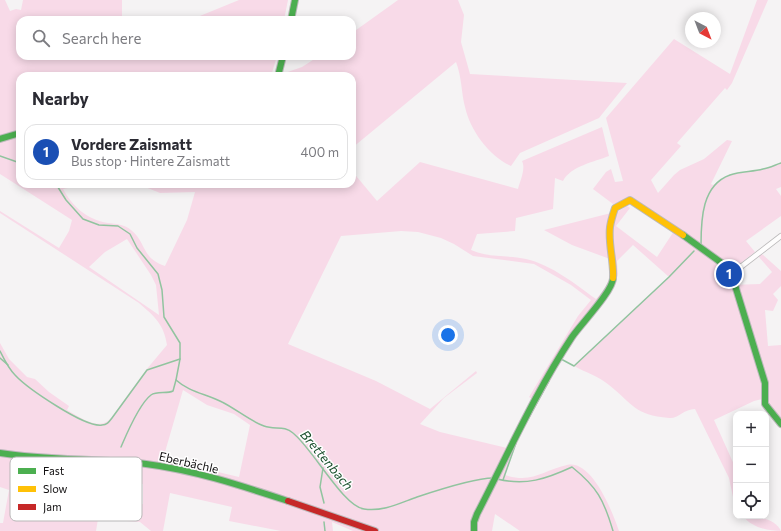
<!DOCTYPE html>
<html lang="en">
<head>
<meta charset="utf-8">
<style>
	:root { --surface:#fff; --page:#f2f2f3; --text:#2b2b33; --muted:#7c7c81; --line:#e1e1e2; --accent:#ea580c }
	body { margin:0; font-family:Commissioner,sans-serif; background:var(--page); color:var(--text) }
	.controls { position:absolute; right:12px; bottom:12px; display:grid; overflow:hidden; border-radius:8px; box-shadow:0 2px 10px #0003 }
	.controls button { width:36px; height:36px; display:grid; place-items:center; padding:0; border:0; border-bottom:1px solid var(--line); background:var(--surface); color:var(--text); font:20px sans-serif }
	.compass { position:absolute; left:685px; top:12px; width:36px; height:36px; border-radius:50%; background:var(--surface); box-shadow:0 2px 10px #0003; rotate:138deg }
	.you { position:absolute; left:448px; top:335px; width:14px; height:14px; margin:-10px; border:3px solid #fff; border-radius:50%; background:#1a73e8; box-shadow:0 0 0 6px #1a73e833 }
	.badge { display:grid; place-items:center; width:26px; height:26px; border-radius:50%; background:var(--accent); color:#fff; font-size:13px; font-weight:700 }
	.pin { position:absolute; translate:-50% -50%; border:2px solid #fff; box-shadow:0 1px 4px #0006 }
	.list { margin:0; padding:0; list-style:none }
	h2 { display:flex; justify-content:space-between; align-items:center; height:52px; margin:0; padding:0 16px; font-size:17px }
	h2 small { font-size:13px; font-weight:400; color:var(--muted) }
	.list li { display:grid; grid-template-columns:26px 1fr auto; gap:12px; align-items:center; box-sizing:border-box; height:56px; margin:0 8px 8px; padding:0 8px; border:1px solid var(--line); border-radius:12px }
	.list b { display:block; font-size:15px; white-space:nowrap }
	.list p { margin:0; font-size:13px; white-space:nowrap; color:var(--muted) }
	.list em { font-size:13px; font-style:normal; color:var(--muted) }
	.icon { flex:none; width:22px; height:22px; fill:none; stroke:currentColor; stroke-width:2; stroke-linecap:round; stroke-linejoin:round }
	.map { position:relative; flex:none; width:781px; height:531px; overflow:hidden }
	.search { position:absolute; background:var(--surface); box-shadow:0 2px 10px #0003; left:16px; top:16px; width:340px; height:44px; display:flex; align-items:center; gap:10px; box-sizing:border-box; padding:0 14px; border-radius:12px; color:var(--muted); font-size:15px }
	.panel { position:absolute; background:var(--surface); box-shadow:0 2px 10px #0003; left:16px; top:72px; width:340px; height:116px; border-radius:12px }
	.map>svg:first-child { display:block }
</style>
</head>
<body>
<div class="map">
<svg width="781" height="531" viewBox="0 0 781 531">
	<rect width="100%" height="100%" fill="#f5f3f4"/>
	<!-- green -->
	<g fill="#f8dae8" fill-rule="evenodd">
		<path d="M0,0H5L10,11L16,9L21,10L23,0H122V20H20V56H277L271,76H20V136L17,130L0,135Z"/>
		<path d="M239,0H288L284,20H190Z"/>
		<path d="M398,0H458L464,15L461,42L470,74L627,83L599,118L520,153L511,166C489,156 470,130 465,107C461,91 462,78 456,62L352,148V76H276L302,67L319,56H352V33Z"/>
		<path d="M757,0H768L732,83L727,90L725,88L677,143L681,146L651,180L658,193L674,175L680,170L704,159L727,140L732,141L711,184L713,185L729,175L765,169L781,163V187L776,189L781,196V216L746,241L755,252L741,263L726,270L730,285L760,284L772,272L758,256L762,254L781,271V286L773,294L778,300L773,311L765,310L768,346L781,345V427L762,399L754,401L714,420L736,469V504L733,497L729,478L695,409C684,409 678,419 669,418C634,415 633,404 609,385C600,377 585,372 574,366L669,277L633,245L617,261L618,274L615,285L610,293L586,319L563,357L519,437L505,475C533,484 543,470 567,465C592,459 613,513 619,531H520L495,514L492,531H353L332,522L333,531H281L229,521L232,507L170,493L163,531H151L140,522L98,519L96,531H0V523H3L9,490L0,487V343L9,359L27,377L35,379L49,392L69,406L67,410C80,417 99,432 111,418L146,370L167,345C164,324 154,316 139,303L0,213V211L59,248L69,231L72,220L0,174V141L12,137L20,141V151L16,158L20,160V184H87L63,189C73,207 86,219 108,223C116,224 124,224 131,230C147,243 141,258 165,266L187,220L195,192L160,193L138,184H352V171L377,201L420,162L518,189C520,181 526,169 522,161L602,127L609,156C594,162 571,166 563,181L555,178L553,209L516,218L515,231L477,234L471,250C489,258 508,255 526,259C552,265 575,284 596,299C608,286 613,277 610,259L572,245L544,230L619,211L627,206L630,208L616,226L657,257L676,228L631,196L627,200L613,204L593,189L606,172L611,169L615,182L623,181L606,118L674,39L730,74ZM401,231L418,232L441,238L454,244L473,256L534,264L571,285L591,300L578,316L529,397L532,399L507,448L440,432L420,424L444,398L477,373L476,371L430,409L376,381L288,344L341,236ZM127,239L151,275L156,285L159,315L89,267L105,252ZM183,390L207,405L234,414L250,425L239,477L163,459ZM113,470L118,471L120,484H143V504L130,505V510L114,509L99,504Z"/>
		<path d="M743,516C756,516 775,518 781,531C767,531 751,527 743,516Z"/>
	</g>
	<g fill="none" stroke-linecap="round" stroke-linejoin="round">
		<!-- stream -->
		<g stroke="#91c49f" stroke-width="1.5">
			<path d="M0,156L20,163"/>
			<path d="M56,184L66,200L83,219L99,225L118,226L130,234L137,248L158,274L162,290L164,317L180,343V359L176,380C189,392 207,394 222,402C236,409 250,421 264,426C275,430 284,425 293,433C313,449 343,506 364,509C383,512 400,503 417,497C435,491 476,478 493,478"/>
			<path d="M701,245C701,219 702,185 730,175C741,171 752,172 763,169C769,168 775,165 781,163"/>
			<path d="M0,351C4,359 8,368 15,375C27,388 85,428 102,425C107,425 109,422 112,418L147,370L180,359"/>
			<path d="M0,358L8,365"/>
			<path d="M561,360V359L574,366L669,277L694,251"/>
			<path d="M520,434L549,381"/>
			<path d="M121,447C127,433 139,404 151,395C157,391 167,394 173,391L176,380"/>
			<path d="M323,468L320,487L324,503"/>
			<path d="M497,479C526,486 546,479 572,467C597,487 604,500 613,531"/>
			<path d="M503,480L516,443"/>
			<path d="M94,520V515L111,472"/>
			<path d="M324,522L325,531"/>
		</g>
		<defs>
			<path id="street" d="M730,269L742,266L781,236"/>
			<g id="fast">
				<path d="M291,20L295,0"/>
				<path d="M278,76L283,56"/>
				<path d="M0,139L20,133"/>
				<path d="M683,235L730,269L765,383V404L781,424"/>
				<path d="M0,453C49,461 98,458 146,464C194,470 242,486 288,501"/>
				<path d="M474,531V522L477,514C508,454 535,393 572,337C581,324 613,291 613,278"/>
			</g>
			<path id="slow" d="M613,278C614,261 608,244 610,227C611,220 613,214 615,208L630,200L683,235"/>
			<path id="jam" d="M288,501L375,531"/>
		</defs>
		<!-- street casing -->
		<use href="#street" stroke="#bbb9ba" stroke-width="6"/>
		<!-- fast casing -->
		<use href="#fast" stroke="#bbb9ba" stroke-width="8"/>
		<!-- slow casing -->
		<use href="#slow" stroke="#bbb9ba" stroke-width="8"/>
		<!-- jam casing -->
		<use href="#jam" stroke="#bbb9ba" stroke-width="8"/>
		<!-- street -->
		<use href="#street" stroke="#fefdfd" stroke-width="4.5"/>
		<!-- fast -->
		<use href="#fast" stroke="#4caf50" stroke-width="6"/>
		<!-- slow -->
		<use href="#slow" stroke="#ffc107" stroke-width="6"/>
		<!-- jam -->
		<use href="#jam" stroke="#c62828" stroke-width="6"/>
	</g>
	<g text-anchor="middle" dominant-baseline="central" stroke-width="3" stroke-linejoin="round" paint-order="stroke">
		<!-- street labels -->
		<g font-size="12" fill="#110f10" stroke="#fff">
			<text transform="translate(189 462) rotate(13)">Eberbächle</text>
		</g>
		<!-- water labels -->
		<g font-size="13" font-style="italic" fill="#184e2b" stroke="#fff">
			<text transform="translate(327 460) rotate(50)">Brettenbach</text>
		</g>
	</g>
	<!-- legend -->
	<rect x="10" y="457" width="132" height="64" rx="6" fill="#fff" stroke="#b8b7b7" stroke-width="1"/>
	<rect x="18" y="468" width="18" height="6" fill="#4caf50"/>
	<rect x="18" y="486" width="18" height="6" fill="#ffc107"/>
	<rect x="18" y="504" width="18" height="6" fill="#c62828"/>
	<g font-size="11" fill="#110f10">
		<text x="43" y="475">Fast</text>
		<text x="43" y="493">Slow</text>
		<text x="43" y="511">Jam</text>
	</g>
</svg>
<div class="controls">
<button>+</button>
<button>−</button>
<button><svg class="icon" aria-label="locate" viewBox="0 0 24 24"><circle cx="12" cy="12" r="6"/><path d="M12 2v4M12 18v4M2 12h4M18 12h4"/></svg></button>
</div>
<svg class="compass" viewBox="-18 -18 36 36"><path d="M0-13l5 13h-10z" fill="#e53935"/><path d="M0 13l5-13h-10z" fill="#7c7c81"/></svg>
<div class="you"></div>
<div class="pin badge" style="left:729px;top:274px;background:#1a4fb4">1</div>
<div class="search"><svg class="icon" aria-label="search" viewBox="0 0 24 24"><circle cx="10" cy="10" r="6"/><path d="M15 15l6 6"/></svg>Search here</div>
<section class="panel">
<h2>Nearby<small></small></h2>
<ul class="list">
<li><span class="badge" style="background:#1a4fb4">1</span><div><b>Vordere Zaismatt</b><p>Bus stop · Hintere Zaismatt</p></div><em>400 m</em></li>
</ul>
</section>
</div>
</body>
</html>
